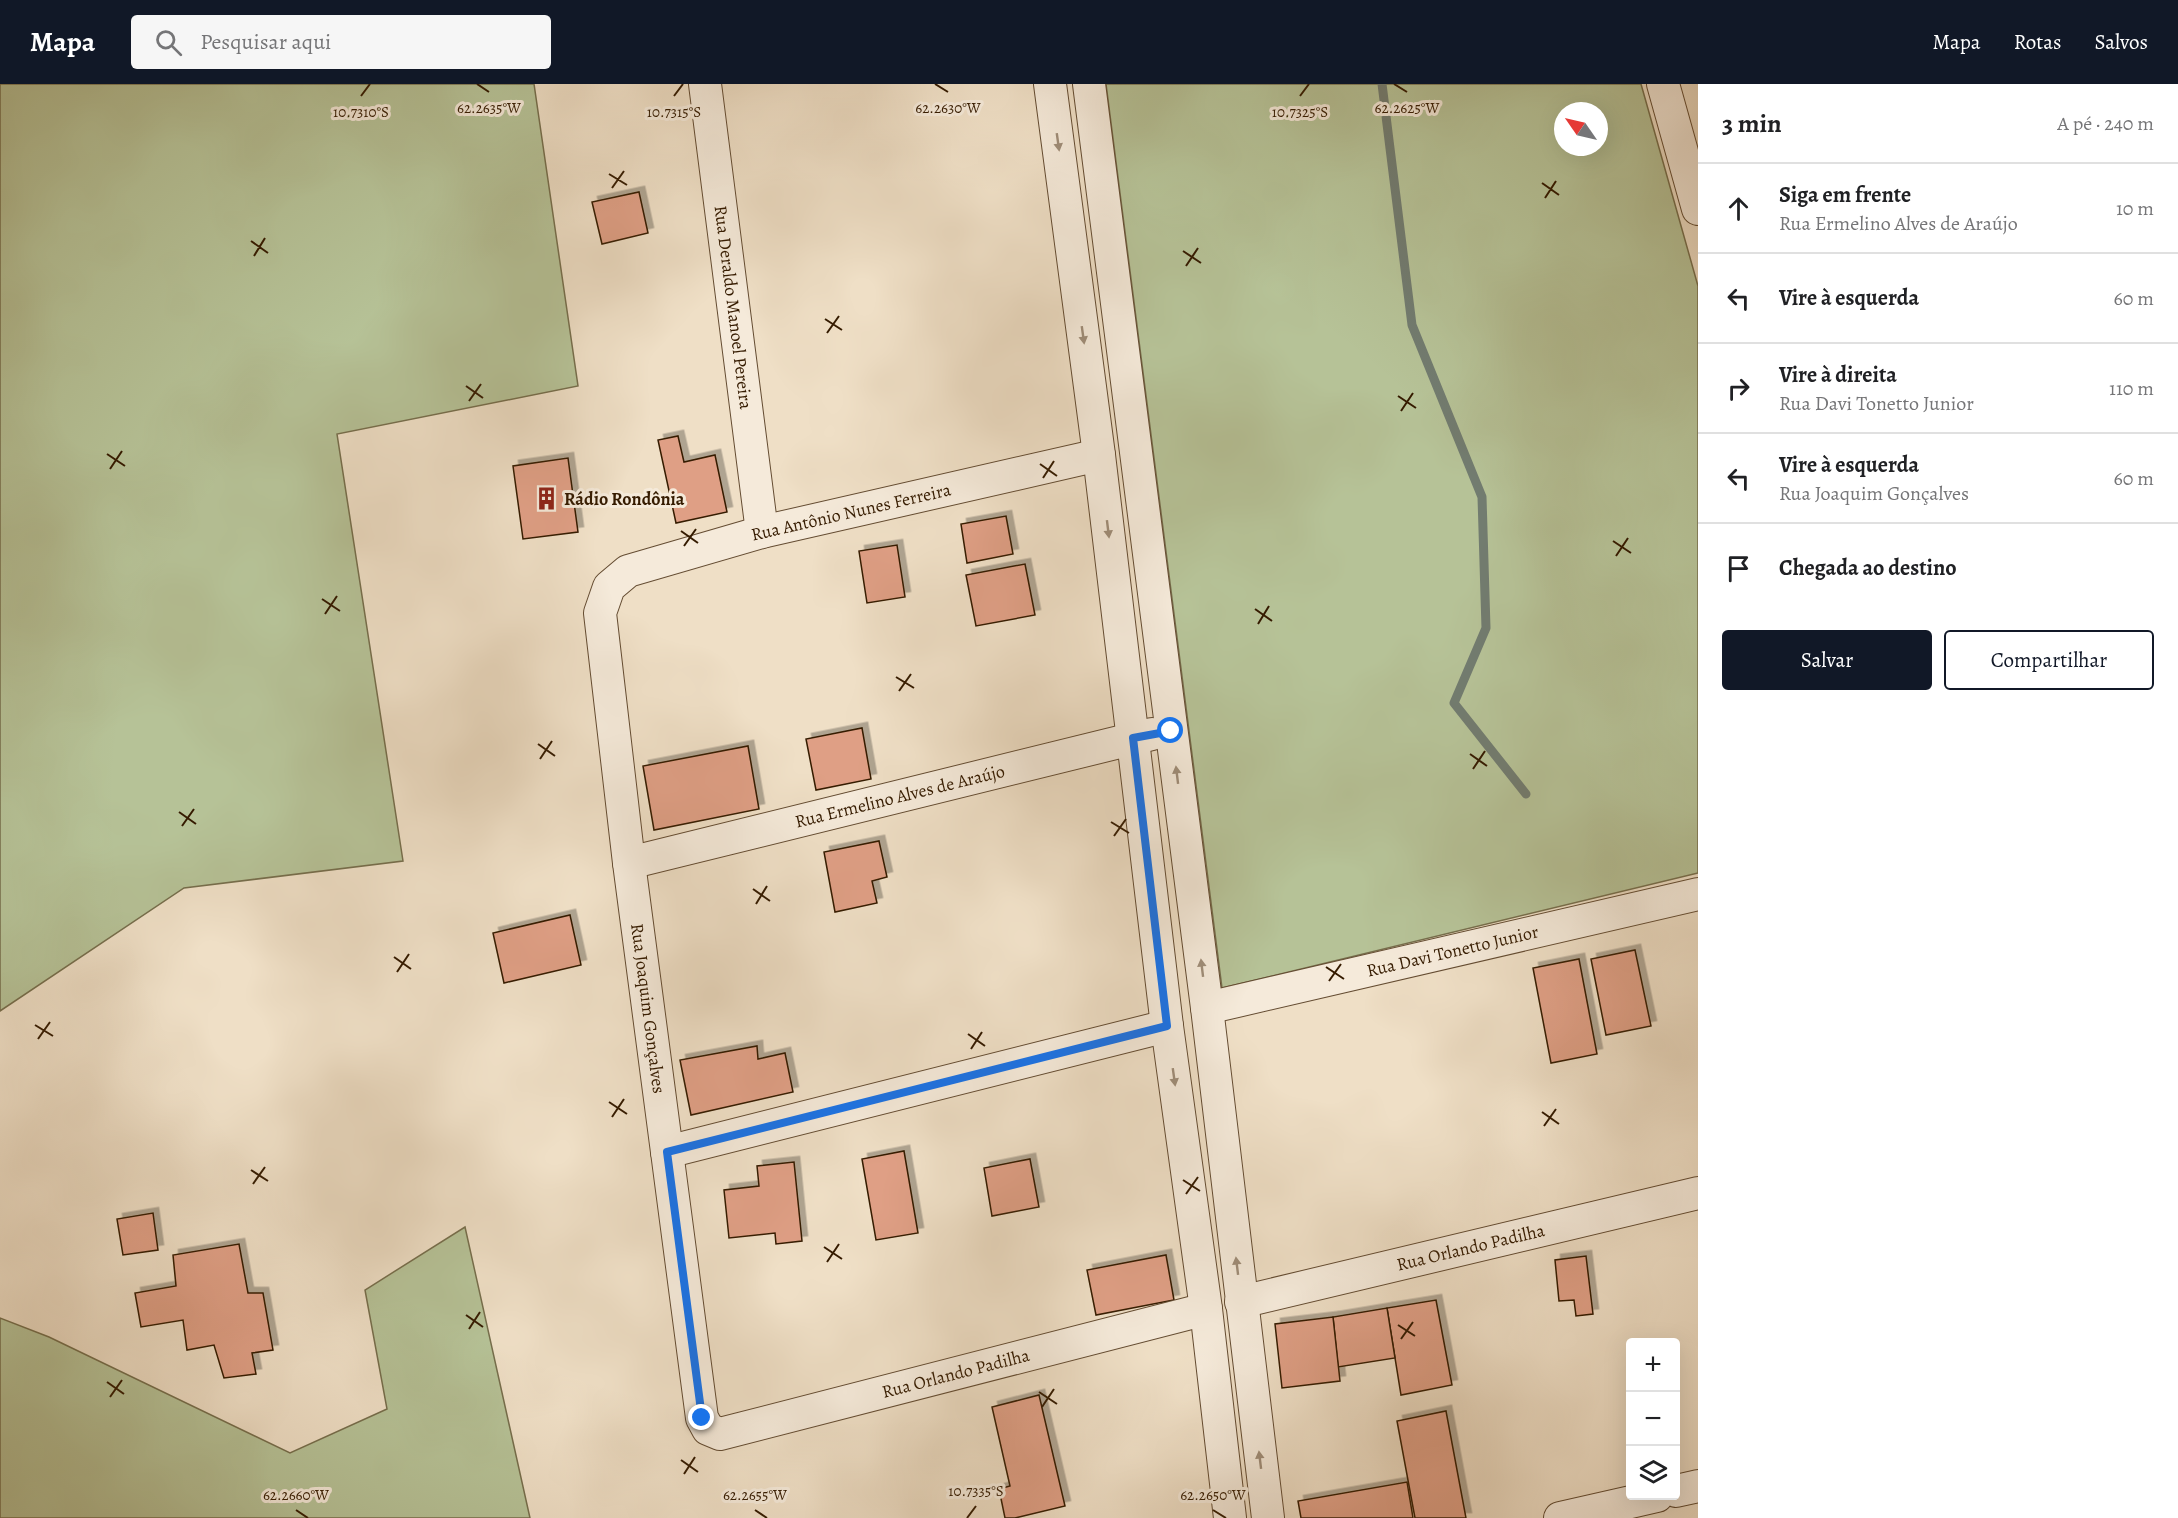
<!DOCTYPE html>
<html lang="pt">
<head>
<meta charset="utf-8">
<style>
	:root { --surface:#fff; --page:#f6f6f6; --text:#202124; --muted:#757577; --line:#e0e0e0; --accent:#111827 }
	body { margin:0; font-family:Alegreya,serif; background:var(--page); color:var(--text) }
	.controls { position:absolute; right:18px; bottom:18px; display:grid; overflow:hidden; border-radius:6px; box-shadow:0 6px 24px #0002 }
	.controls button { width:54px; height:54px; display:grid; place-items:center; padding:0; border:0; border-bottom:2px solid var(--line); background:var(--surface); color:var(--text); font:30px sans-serif }
	.compass { position:absolute; left:1554px; top:18px; width:54px; height:54px; border-radius:50%; background:var(--surface); box-shadow:0 6px 24px #0002; rotate:304deg }
	.stop { position:absolute; width:18px; height:18px; margin:-14px; border:4px solid #1a73e8; border-radius:50%; background:#fff }
	.stop.end { background:#1a73e8; border-color:#fff; box-shadow:0 2px 6px #0008 }
	.list { margin:0; padding:0; list-style:none }
	h2 { display:flex; justify-content:space-between; align-items:center; height:78px; margin:0; padding:0 24px; font-size:26px }
	h2 small { font-size:20px; font-weight:400; color:var(--muted) }
	.list li { display:grid; grid-template-columns:39px 1fr auto; gap:18px; align-items:center; box-sizing:border-box; height:90px; padding:0 24px; border-top:2px solid var(--line) }
	.list b { display:block; font-size:22px; white-space:nowrap }
	.list p { margin:0; font-size:20px; white-space:nowrap; color:var(--muted) }
	.list em { font-size:20px; font-style:normal; color:var(--muted) }
	.actions { display:flex; gap:12px; padding:18px 24px }
	.actions a { flex:1; padding:14px 0; border:2px solid var(--accent); border-radius:6px; text-align:center; font-size:21px; color:var(--accent) }
	.actions .main { background:var(--accent); color:#fff }
	.icon { flex:none; width:33px; height:33px; fill:none; stroke:currentColor; stroke-width:2; stroke-linecap:round; stroke-linejoin:round }
	.map { position:relative; flex:none; width:1698px; height:1434px; overflow:hidden }
	header { display:flex; align-items:center; gap:36px; box-sizing:border-box; height:84px; padding:0 30px; background:var(--accent); color:#fff }
	header strong { font-size:28px }
	nav { display:flex; gap:33px; margin-inline-start:auto; font-size:21px }
	.search { width:420px; height:54px; background:var(--page); display:flex; align-items:center; gap:15px; box-sizing:border-box; padding:0 21px; border-radius:6px; color:var(--muted); font-size:22px }
	main { display:flex }
	aside { flex:1; background:var(--surface) }
	.map>svg:first-child { display:block }
</style>
</head>
<body>
<header>
<strong>Mapa</strong>
<div class="search"><svg class="icon" aria-label="search" viewBox="0 0 24 24"><circle cx="10" cy="10" r="6"/><path d="M15 15l6 6"/></svg>Pesquisar aqui</div>
<nav><a>Mapa</a><a>Rotas</a><a>Salvos</a></nav>
</header>
<main>
<div class="map">
<svg width="1698" height="1434" viewBox="0 0 1698 1434">
	<defs>
		<filter id="shadow"><feDropShadow dx="5.5" dy="-5.5" stdDeviation="0" flood-color="#0004"/></filter>
	</defs>
	<rect width="100%" height="100%" fill="#efdfc6"/>
	<filter id="stains"><feTurbulence type="fractalNoise" baseFrequency=".00333" numOctaves="4"/><feColorMatrix values="0 0 0 0 .2 0 0 0 0 .09 0 0 0 0 .02 0 0 0 .5 -.17"/></filter>
	<radialGradient id="worn" r=".72"><stop offset=".6" stop-color="#630" stop-opacity="0"/><stop offset="1" stop-color="#630" stop-opacity=".3"/></radialGradient>
	<!-- green -->
	<g fill="#b6c297" stroke="#766e4c" stroke-width="1.5" fill-rule="evenodd">
		<path d="M0,0H534L578,302L337,350L403,777L184,804L0,927Z"/>
		<path d="M1106,0H1641L1698,202V789L1222,904ZM1563,27H1599V63H1563Z"/>
		<path d="M465,1143L530,1434H0V1234L49,1253L290,1369L387,1325L365,1206Z"/>
	</g>
	<g fill="none" stroke-linecap="round" stroke-linejoin="round">
		<!-- stream -->
		<path stroke="#727c70" stroke-width="9" d="M1382,0L1412,241L1482,413L1486,544L1454,619L1526,710"/>
	</g>
	<!-- building -->
	<g fill="#df9f85" stroke="#351b00" stroke-width="1.5" filter="url(#shadow)">
		<path d="M639,108L648,149L602,160L592,118Z"/>
		<path d="M678,352L684,378L715,371L727,428L676,439L658,356Z"/>
		<path d="M568,374L578,448L523,455L513,382Z"/>
		<path d="M1006,432L1013,470L967,479L961,440Z"/>
		<path d="M897,461L905,513L867,519L859,467Z"/>
		<path d="M1025,480L1035,531L976,542L966,491Z"/>
		<path d="M862,644L871,695L816,706L806,655Z"/>
		<path d="M748,662L759,725L654,746L643,682Z"/>
		<path d="M879,757L887,793L872,797L877,819L835,828L824,768Z"/>
		<path d="M570,831L581,881L504,899L493,849Z"/>
		<path d="M1635,866L1651,942L1606,951L1591,875Z"/>
		<path d="M1579,875L1597,970L1551,979L1533,884Z"/>
		<path d="M757,962L758,975L785,969L793,1008L691,1031L680,976Z"/>
		<path d="M904,1067L918,1149L876,1156L862,1075Z"/>
		<path d="M1030,1075L1039,1123L992,1132L984,1084Z"/>
		<path d="M794,1078L802,1157L776,1160L775,1149L729,1154L724,1106L759,1102L757,1082Z"/>
		<path d="M153,1129L158,1166L123,1171L117,1135Z"/>
		<path d="M239,1160L248,1209H263L273,1266L252,1269L256,1290L224,1294L214,1261L187,1266L183,1236L141,1243L135,1209L176,1202L173,1171Z"/>
		<path d="M1166,1171L1174,1216L1096,1231L1087,1186Z"/>
		<path d="M1586,1172L1593,1230L1576,1232L1574,1216L1559,1217L1555,1176Z"/>
		<path d="M1436,1216L1452,1301L1401,1311L1387,1224Z"/>
		<path d="M1387,1224L1395,1274L1338,1283L1333,1233Z"/>
		<path d="M1333,1233L1340,1297L1282,1304L1275,1240Z"/>
		<path d="M1039,1311L1065,1422L1015,1434H1005L999,1405L1010,1402L992,1323Z"/>
		<path d="M1446,1327L1466,1434H1415L1397,1337Z"/>
		<path d="M1407,1398L1413,1434H1301L1298,1417Z"/>
	</g>
	<g fill="none" stroke-linecap="round" stroke-linejoin="round">
		<defs>
			<g id="street">
				<path id="s1" d="M705,0L762,448"/>
				<path d="M1050,0L1099,371L1167,942L1206,1225L1230,1434"/>
				<path d="M1089,0L1207,924L1268,1434"/>
				<path d="M1663,0L1698,125"/>
				<path id="s2" d="M1099,371L762,448L628,487L609,503L600,529L629,779L702,1334L708,1345L720,1350L1206,1225"/>
				<path id="s3" d="M629,779L1152,650"/>
				<path id="s4" d="M1207,924L1698,810"/>
				<path d="M667,1068L1167,942"/>
				<path id="s5" d="M1241,1218L1698,1109"/>
				<path d="M1676,1407L1698,1402"/>
				<path d="M1560,1434L1657,1412"/>
			</g>
		</defs>
		<!-- street casing -->
		<use href="#street" stroke="#644c32" stroke-width="34"/>
		<!-- street -->
		<use href="#street" stroke="#f5eada" stroke-width="32"/>
	</g>
	<!-- one-way arrows -->
	<defs><path id="oneway-solid" d="M-6-.8H1V-3.2L6.5 0L1 3.2V.8H-6Z" transform="scale(1.5)"/></defs>
	<g fill="#9f8d78">
		<use href="#oneway-solid" transform="translate(1058 58) rotate(82)"/>
		<use href="#oneway-solid" transform="translate(1083 251) rotate(82)"/>
		<use href="#oneway-solid" transform="translate(1108 445) rotate(83)"/>
		<use href="#oneway-solid" transform="translate(1177 691) rotate(-97)"/>
		<use href="#oneway-solid" transform="translate(1202 884) rotate(-97)"/>
		<use href="#oneway-solid" transform="translate(1174 993) rotate(82)"/>
		<use href="#oneway-solid" transform="translate(1237 1182) rotate(-97)"/>
		<use href="#oneway-solid" transform="translate(1260 1376) rotate(-97)"/>
	</g>
	<g fill="none" stroke-linecap="round" stroke-linejoin="round">
		<!-- route -->
		<path stroke="#1a73e8" stroke-width="8" d="M702,1334L667,1068L1167,942L1133,654L1171,647"/>
	</g>
	<!-- ticks -->
	<path fill="none" stroke="#351b00" stroke-width="2" d="M477,0L489,8M935,0L948,8M1394,0L1407,8M361,12L370,0M674,12L683,0M1300,12L1309,0M609,90L627,101M1542,99L1559,111M612,104L624,87M1545,114L1556,97M251,157L268,169M1183,167L1201,179M254,172L265,154M1186,182L1198,164M825,235L842,246M827,249L839,232M466,302L483,314M1398,312L1416,324M469,317L481,300M1401,327L1413,309M107,370L125,382M1040,380L1057,392M110,385L122,367M1043,394L1054,377M681,447L698,459M1613,457L1631,469M684,462L696,445M1616,472L1628,454M322,515L340,527M1255,525L1272,537M325,530L337,512M1258,540L1269,522M896,593L914,604M899,607L911,590M538,660L555,672M1470,670L1487,682M540,675L552,657M1473,685L1485,667M179,728L196,740M1111,738L1129,749M182,742L194,725M1114,752L1126,735M753,805L770,817M756,820L767,802M394,873L411,885M1326,883L1344,895M397,888L409,870M1329,897L1341,880M35,941L53,952M968,950L985,962M38,955L50,938M971,965L982,948M609,1018L627,1030M1542,1028L1559,1040M612,1033L624,1015M1544,1042L1556,1025M251,1086L268,1097M1183,1096L1200,1107M253,1100L265,1083M1186,1110L1198,1093M824,1163L842,1175M827,1178L839,1160M466,1231L483,1243M1398,1241L1415,1252M469,1245L480,1228M1401,1255L1413,1238M107,1298L124,1310M1039,1308L1057,1320M110,1313L122,1296M1042,1323L1054,1305M681,1376L698,1388M684,1390L695,1373M296,1426L308,1434M755,1426L767,1434M1213,1426L1226,1434M967,1434L976,1422"/>
	<!-- icons -->
	<defs>
		<symbol id="building-bare" viewBox="-9 -9 18 18"><path d="M-4-6H4V6H1V3H-1V6H-4ZM-2.5-4.3h1.7v1.8h-1.7ZM.8-4.3h1.7v1.8H.8ZM-2.5-1h1.7V.8h-1.7ZM.8-1h1.7V.8H.8Z" fill="#8f2418" stroke="#f5eada" stroke-width="2.5" paint-order="stroke"/></symbol>
	</defs>
	<g fill-rule="evenodd">
		<use href="#building-bare" x="530" y="398" width="33" height="33"/>
	</g>
	<g text-anchor="middle" dominant-baseline="central" stroke-width="6" stroke-linejoin="round" paint-order="stroke">
		<!-- street labels -->
		<g font-size="18" fill="#351b00" stroke="#f5eada">
			<text stroke="none"><textPath href="#s1" startOffset="225">Rua Deraldo Manoel Pereira</textPath></text>
			<text transform="translate(851 428) rotate(-13)">Rua Antônio Nunes Ferreira</text>
			<text stroke="none"><textPath href="#s3" startOffset="279">Rua Ermelino Alves de Araújo</textPath></text>
			<text stroke="none"><textPath href="#s4" startOffset="252">Rua Davi Tonetto Junior</textPath></text>
			<text stroke="none"><textPath href="#s2" startOffset="936">Rua Joaquim Gonçalves</textPath></text>
			<text stroke="none"><textPath href="#s5" startOffset="236">Rua Orlando Padilha</textPath></text>
			<text stroke="none"><textPath href="#s2" startOffset="1618">Rua Orlando Padilha</textPath></text>
		</g>
		<!-- poi labels -->
		<g font-size="18" font-weight="bold" fill="#351b00" stroke="#f5eada" text-anchor="start">
			<text x="564" y="415">Rádio Rondônia</text>
		</g>
	</g>
	<g font-size="15" text-anchor="middle" fill="#351b00" stroke="#f5eada" stroke-width="6" stroke-linejoin="round" paint-order="stroke">
		<text x="489" y="29">62.2635°W</text>
		<text x="948" y="29">62.2630°W</text>
		<text x="1407" y="29">62.2625°W</text>
		<text x="361" y="33">10.7310°S</text>
		<text x="674" y="33">10.7315°S</text>
		<text x="1300" y="33">10.7325°S</text>
		<text x="976" y="1412">10.7335°S</text>
		<text x="296" y="1416">62.2660°W</text>
		<text x="755" y="1416">62.2655°W</text>
		<text x="1213" y="1416">62.2650°W</text>
	</g>
	<rect width="100%" height="100%" filter="url(#stains)"/>
	<rect width="100%" height="100%" fill="url(#worn)"/>
</svg>
<div class="controls">
<button>+</button>
<button>−</button>
<button><svg class="icon" aria-label="layers" viewBox="0 0 24 24"><path d="M12 4l9 5-9 5-9-5zM3 14l9 5 9-5"/></svg></button>
</div>
<svg class="compass" viewBox="-18 -18 36 36"><path d="M0-13l5 13h-10z" fill="#e53935"/><path d="M0 13l5-13h-10z" fill="#757577"/></svg>
<div class="stop" style="left:1171px;top:647px"></div>
<div class="stop end" style="left:702px;top:1334px"></div>
</div>
<aside>
<h2>3 min<small>A pé · 240 m</small></h2>
<ul class="list">
<li><svg class="icon" aria-label="ahead" viewBox="0 0 24 24"><path d="M12 20V5M6 11l6-6 6 6"/></svg><div><b>Siga em frente</b><p>Rua Ermelino Alves de Araújo</p></div><em>10 m</em></li>
<li><svg class="icon" aria-label="left" viewBox="0 0 24 24"><path d="M17 20v-9H6M10 6l-5 5 5 5"/></svg><div><b>Vire à esquerda</b></div><em>60 m</em></li>
<li><svg class="icon" aria-label="right" viewBox="0 0 24 24"><path d="M7 20v-9h11M14 6l5 5-5 5"/></svg><div><b>Vire à direita</b><p>Rua Davi Tonetto Junior</p></div><em>110 m</em></li>
<li><svg class="icon" aria-label="left" viewBox="0 0 24 24"><path d="M17 20v-9H6M10 6l-5 5 5 5"/></svg><div><b>Vire à esquerda</b><p>Rua Joaquim Gonçalves</p></div><em>60 m</em></li>
<li><svg class="icon" aria-label="arrive" viewBox="0 0 24 24"><path d="M6 21V4h12l-3 4 3 4H6"/></svg><div><b>Chegada ao destino</b></div></li>
</ul>
<div class="actions"><a class="main">Salvar</a><a>Compartilhar</a></div>
</aside>
</main>
</body>
</html>
